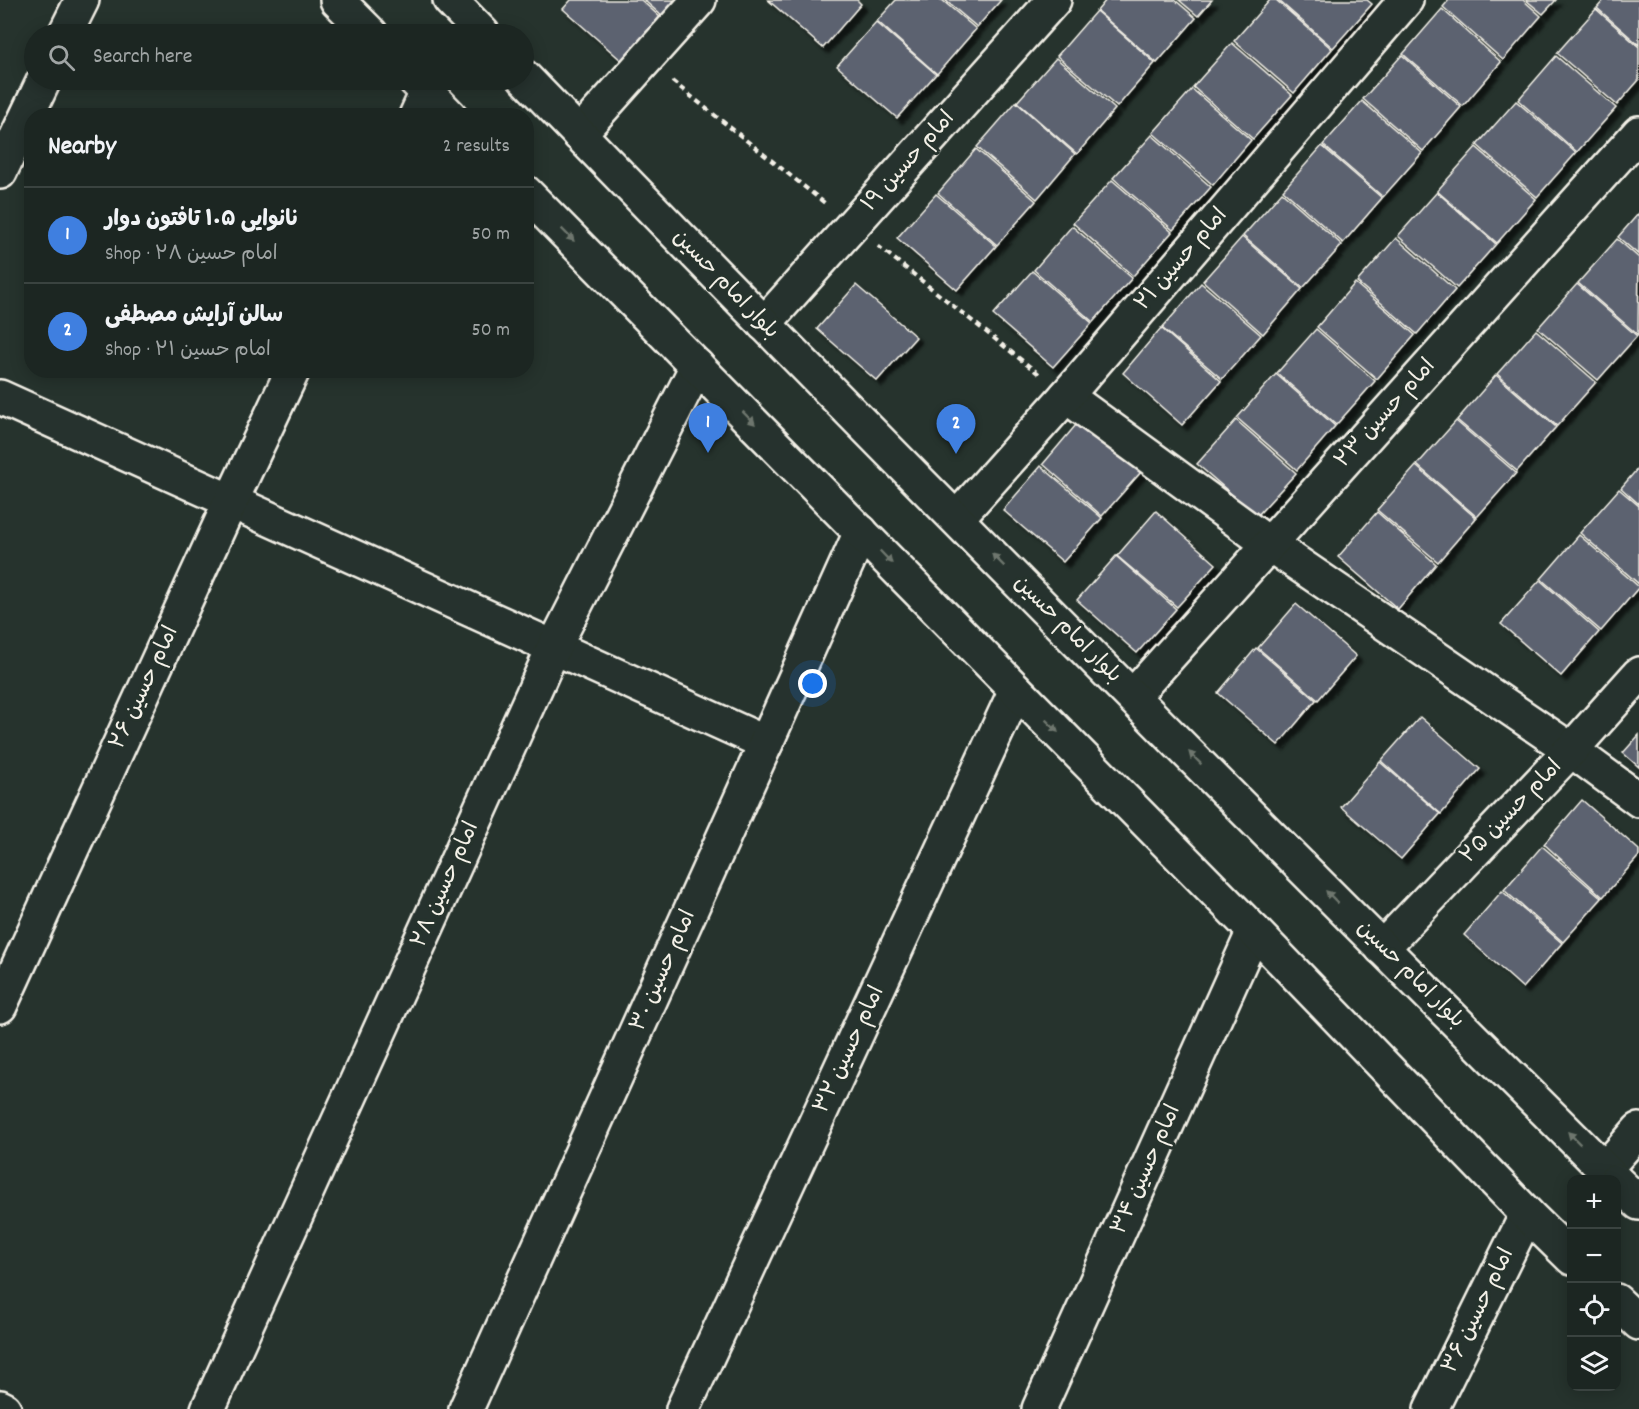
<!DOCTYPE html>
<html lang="en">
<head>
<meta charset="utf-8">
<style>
	:root { --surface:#1c2622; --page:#29322f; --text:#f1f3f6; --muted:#a0a5a5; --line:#3a4340; --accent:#1a73e8 }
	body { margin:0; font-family:Dekko,"Playpen Sans Arabic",sans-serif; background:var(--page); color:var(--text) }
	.controls { position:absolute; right:18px; bottom:18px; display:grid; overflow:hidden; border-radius:12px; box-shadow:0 3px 15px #0003 }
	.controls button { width:54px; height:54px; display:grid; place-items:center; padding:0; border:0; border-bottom:2px solid var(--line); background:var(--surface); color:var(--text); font:30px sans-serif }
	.you { position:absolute; left:813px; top:684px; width:21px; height:21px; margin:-15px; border:4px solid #fff; border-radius:50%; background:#1a73e8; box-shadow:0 0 0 9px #1a73e833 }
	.badge { display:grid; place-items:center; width:39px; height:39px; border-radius:50%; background:var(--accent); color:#fff; font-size:20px; font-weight:700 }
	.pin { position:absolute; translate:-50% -50px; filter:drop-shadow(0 2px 3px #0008) }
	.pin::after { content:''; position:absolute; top:32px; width:21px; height:18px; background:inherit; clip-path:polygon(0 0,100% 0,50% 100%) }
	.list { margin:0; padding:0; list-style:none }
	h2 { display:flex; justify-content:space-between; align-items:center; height:78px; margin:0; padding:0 24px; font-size:26px }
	h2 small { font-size:20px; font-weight:400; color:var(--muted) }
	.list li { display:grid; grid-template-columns:39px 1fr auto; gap:18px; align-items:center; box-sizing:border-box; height:96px; padding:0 24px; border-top:2px solid var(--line) }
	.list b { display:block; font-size:22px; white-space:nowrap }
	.list p { margin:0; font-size:20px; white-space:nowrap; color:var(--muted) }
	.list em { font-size:20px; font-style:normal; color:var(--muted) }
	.icon { flex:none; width:33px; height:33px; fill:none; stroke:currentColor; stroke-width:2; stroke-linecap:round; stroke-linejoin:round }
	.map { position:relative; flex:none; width:1639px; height:1409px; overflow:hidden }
	.search { position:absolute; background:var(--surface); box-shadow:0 3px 15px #0003; left:24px; top:24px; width:510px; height:66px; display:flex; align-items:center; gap:15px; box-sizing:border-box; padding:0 21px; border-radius:33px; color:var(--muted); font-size:22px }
	.panel { position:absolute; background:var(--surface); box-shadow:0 3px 15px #0003; left:24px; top:108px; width:510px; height:270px; border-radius:24px }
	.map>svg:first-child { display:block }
</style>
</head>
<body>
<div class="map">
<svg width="1639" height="1409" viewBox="0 0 1639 1409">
	<defs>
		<filter id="shadow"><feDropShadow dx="5.5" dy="5.5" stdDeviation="1.5" flood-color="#0009"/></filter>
	</defs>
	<rect width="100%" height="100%" fill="#26332d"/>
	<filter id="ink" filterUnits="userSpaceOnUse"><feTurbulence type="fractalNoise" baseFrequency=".0167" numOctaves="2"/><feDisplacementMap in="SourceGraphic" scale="12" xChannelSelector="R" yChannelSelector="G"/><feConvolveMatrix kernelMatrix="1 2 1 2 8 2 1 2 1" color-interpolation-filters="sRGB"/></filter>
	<g filter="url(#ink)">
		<!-- building -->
		<g fill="#5c626f" stroke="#f4f1e8" stroke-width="1.5" filter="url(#shadow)">
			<path d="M571,0H641L661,18L622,61L563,9Z"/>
			<path d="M644,0H677L662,16Z"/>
			<path d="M768,0H857L861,4L823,48Z"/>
			<path d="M896,0H942L976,29L937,74L877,21Z"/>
			<path d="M945,0H1001L977,27Z"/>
			<path d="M1106,0H1175L1196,18L1157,63L1097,11Z"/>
			<path d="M1179,0H1212L1198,16Z"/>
			<path d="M1270,0H1276L1332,49L1294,93L1234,41Z"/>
			<path d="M1278,0H1367L1372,4L1333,48Z"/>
			<path d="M1449,0H1523L1541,16L1503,60L1443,7Z"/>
			<path d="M1526,0H1556L1543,14Z"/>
			<path d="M1604,0H1639V45L1597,8Z"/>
			<path d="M1442,9L1501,62L1463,106L1403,54Z"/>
			<path d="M1596,9L1639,47V80L1617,105L1557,53Z"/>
			<path d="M1096,11L1155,63L1117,107L1057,56Z"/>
			<path d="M876,22L936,74L897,118L837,66Z"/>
			<path d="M1232,43L1292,95L1253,139L1193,87Z"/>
			<path d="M1402,55L1461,107L1423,151L1363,99Z"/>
			<path d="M1556,56L1616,108L1577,152L1518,100Z"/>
			<path d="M1056,58L1115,109L1077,154L1017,102Z"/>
			<path d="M1192,89L1251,140L1213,185L1153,133Z"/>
			<path d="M1362,101L1422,153L1383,197L1323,145Z"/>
			<path d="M1516,101L1576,153L1537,197L1477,145Z"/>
			<path d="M1016,102L1075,154L1037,199L977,147Z"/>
			<path d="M1152,135L1211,187L1173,230L1113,178Z"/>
			<path d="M1322,146L1382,198L1343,243L1283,190Z"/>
			<path d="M1476,147L1536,199L1497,243L1437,191Z"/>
			<path d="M976,149L1036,201L997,245L938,193Z"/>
			<path d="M1112,180L1172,232L1133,276L1073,223Z"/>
			<path d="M1282,192L1342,245L1303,288L1243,236Z"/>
			<path d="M1437,192L1496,244L1457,288L1398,236Z"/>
			<path d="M936,194L996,246L957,290L897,238Z"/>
			<path d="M1639,213V255L1618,237Z"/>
			<path d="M1072,226L1132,278L1093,322L1034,270Z"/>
			<path d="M1242,237L1302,289L1263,334L1203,281Z"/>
			<path d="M1396,238L1455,290L1417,334L1357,282Z"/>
			<path d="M1617,239L1639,258L1638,335L1578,283Z"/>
			<path d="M1032,271L1092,323L1053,367L993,315Z"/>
			<path d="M1201,283L1261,335L1222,379L1162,328Z"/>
			<path d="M1355,283L1415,335L1377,379L1317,327Z"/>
			<path d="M1577,284L1637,336L1598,380L1538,328Z"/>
			<path d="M856,285L916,337L877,381L817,329Z"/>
			<path d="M1161,328L1221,381L1182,425L1123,373Z"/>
			<path d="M1316,329L1375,381L1336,425L1277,373Z"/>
			<path d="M1536,330L1596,382L1557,426L1497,374Z"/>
			<path d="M1276,374L1335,426L1297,470L1237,418Z"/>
			<path d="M1496,375L1556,427L1517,471L1457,420Z"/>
			<path d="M1081,419L1141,472L1102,516L1043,464Z"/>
			<path d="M1236,420L1296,473L1257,516L1197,464Z"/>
			<path d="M1456,421L1516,473L1477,517L1417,465Z"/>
			<path d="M1041,466L1102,518L1063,562L1003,510Z"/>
			<path d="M1416,466L1476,518L1438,562L1377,510Z"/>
			<path d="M1639,467V504L1621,488Z"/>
			<path d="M1619,489L1639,506V584L1580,533Z"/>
			<path d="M1156,511L1216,564L1177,607L1117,556Z"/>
			<path d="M1377,512L1436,564L1398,609L1338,557Z"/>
			<path d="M1579,535L1639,587L1601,631L1541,579Z"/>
			<path d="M1116,556L1176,609L1137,653L1077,600Z"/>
			<path d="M1540,580L1599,632L1561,676L1501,624Z"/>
			<path d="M1296,604L1356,656L1318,700L1258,648Z"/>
			<path d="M1256,648L1316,700L1278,745L1218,693Z"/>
			<path d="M1420,717L1480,769L1441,814L1381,761Z"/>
			<path d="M1639,735V767L1623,753Z"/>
			<path d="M1380,762L1440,814L1401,859L1341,807Z"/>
			<path d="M1582,800L1639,850V856L1603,897L1544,844Z"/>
			<path d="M1542,846L1602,898L1563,942L1504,890Z"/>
			<path d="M1502,891L1562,943L1523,988L1464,935Z"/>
		</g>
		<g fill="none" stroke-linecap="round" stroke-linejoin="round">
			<defs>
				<g id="minor">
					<path d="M416,116L427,92"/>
					<path d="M579,134L699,0"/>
					<path d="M764,324L1054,0"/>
					<path d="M1066,396L1269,544L1571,750L1639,800"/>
					<path d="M0,397L766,743"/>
					<path d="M957,518L1066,396L1406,0"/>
					<path d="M1133,696L1639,133"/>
					<path d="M1382,948L1571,750L1639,674"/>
					<path d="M0,1006L231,501L293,370"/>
					<path d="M1605,1169L1639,1130"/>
					<path d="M0,1407L4,1409"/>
					<path d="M208,1409L554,647L697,366"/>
					<path d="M466,1409L861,532"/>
					<path d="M683,1409L1016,690"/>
					<path d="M1039,1409L1254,931"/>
				</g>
				<g id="tertiary">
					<path d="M65,34L82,0"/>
					<path d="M0,172L44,80"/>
					<path d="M1431,1409L1527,1214"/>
				</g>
				<g id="secondary">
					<path d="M337,0L371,34"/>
					<path d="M450,0L483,34"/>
					<path d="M524,77C883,448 1248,815 1615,1180"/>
					<path d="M415,80L450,116"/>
					<path d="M526,193L1254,931L1527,1214L1572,1258"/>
					<path d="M1616,1181L1639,1203"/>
					<path d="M1616,1301L1639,1323"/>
				</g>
			</defs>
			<!-- minor casing -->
			<use href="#minor" stroke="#f4f1e8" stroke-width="38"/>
			<!-- tertiary casing -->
			<use href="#tertiary" stroke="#f4f1e8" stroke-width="38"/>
			<!-- secondary casing -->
			<use href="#secondary" stroke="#f4f1e8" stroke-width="38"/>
			<!-- path -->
			<g stroke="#f4f1e8" stroke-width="4" stroke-dasharray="6 4.5" stroke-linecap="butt">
				<path d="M672,81L826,204"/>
				<path d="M878,246L1039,374"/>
			</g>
			<!-- minor -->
			<use href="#minor" stroke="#26332d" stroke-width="33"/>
			<!-- tertiary -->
			<use href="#tertiary" stroke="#26332d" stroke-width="33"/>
			<!-- secondary -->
			<use href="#secondary" stroke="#26332d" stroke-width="33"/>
		</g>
		<!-- one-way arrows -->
		<defs><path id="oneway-solid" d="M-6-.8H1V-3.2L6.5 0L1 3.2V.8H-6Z" transform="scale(1.5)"/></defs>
		<g fill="#6e766e">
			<use href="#oneway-solid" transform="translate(568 235) rotate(45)"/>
			<use href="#oneway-solid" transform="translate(749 418) rotate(45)"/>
			<use href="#oneway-solid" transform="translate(886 557) rotate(46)"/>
			<use href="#oneway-solid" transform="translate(998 560) rotate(-135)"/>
			<use href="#oneway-solid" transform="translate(1052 726) rotate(45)"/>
			<use href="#oneway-solid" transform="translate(1195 758) rotate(-135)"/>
			<use href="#oneway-solid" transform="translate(1332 897) rotate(-135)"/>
			<use href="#oneway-solid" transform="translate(1574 1138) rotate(-135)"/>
		</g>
	</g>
	<g text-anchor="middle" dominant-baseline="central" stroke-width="6" stroke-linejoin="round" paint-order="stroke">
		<!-- street labels -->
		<g font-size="22" fill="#f4f1e8" stroke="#26332d">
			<text transform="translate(909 162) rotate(-48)">امام حسین ۱۹</text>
			<text transform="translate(1182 260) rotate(-49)">امام حسین ۲۱</text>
			<text transform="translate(725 285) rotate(46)">بلوار امام حسین</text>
			<text transform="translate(1386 414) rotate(-48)">امام حسین ۲۳</text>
			<text transform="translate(1067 630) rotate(45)">بلوار امام حسین</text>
			<text transform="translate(145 688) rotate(-65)">امام حسین ۲۶</text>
			<text transform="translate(1512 812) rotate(-46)">امام حسین ۲۵</text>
			<text transform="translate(446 885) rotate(-66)">امام حسین ۲۸</text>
			<text transform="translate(664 971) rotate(-66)">امام حسین ۳۰</text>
			<text transform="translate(1410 975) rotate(45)">بلوار امام حسین</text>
			<text transform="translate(850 1050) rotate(-65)">امام حسین ۳۲</text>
			<text transform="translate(1147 1170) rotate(-66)">امام حسین ۳۴</text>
			<text transform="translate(1479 1311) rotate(-64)">امام حسین ۳۶</text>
		</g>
	</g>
</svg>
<div class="controls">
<button>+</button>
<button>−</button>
<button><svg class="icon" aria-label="locate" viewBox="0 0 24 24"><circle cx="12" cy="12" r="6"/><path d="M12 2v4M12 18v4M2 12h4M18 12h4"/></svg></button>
<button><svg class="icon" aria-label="layers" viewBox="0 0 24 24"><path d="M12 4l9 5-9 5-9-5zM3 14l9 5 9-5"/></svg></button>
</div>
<div class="you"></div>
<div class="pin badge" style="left:708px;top:453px;background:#3f7fe0">1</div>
<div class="pin badge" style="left:956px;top:454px;background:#3f7fe0">2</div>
<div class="search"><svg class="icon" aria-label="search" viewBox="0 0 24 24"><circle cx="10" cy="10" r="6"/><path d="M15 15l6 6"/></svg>Search here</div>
<section class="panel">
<h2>Nearby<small>2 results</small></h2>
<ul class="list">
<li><span class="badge" style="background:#3f7fe0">1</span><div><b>نانوایی ۱۰۵ تافتون دوار</b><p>Shop · امام حسین ۲۸</p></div><em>50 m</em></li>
<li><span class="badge" style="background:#3f7fe0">2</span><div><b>سالن آرایش مصطفی</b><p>Shop · امام حسین ۲۱</p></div><em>50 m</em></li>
</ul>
</section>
</div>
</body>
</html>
